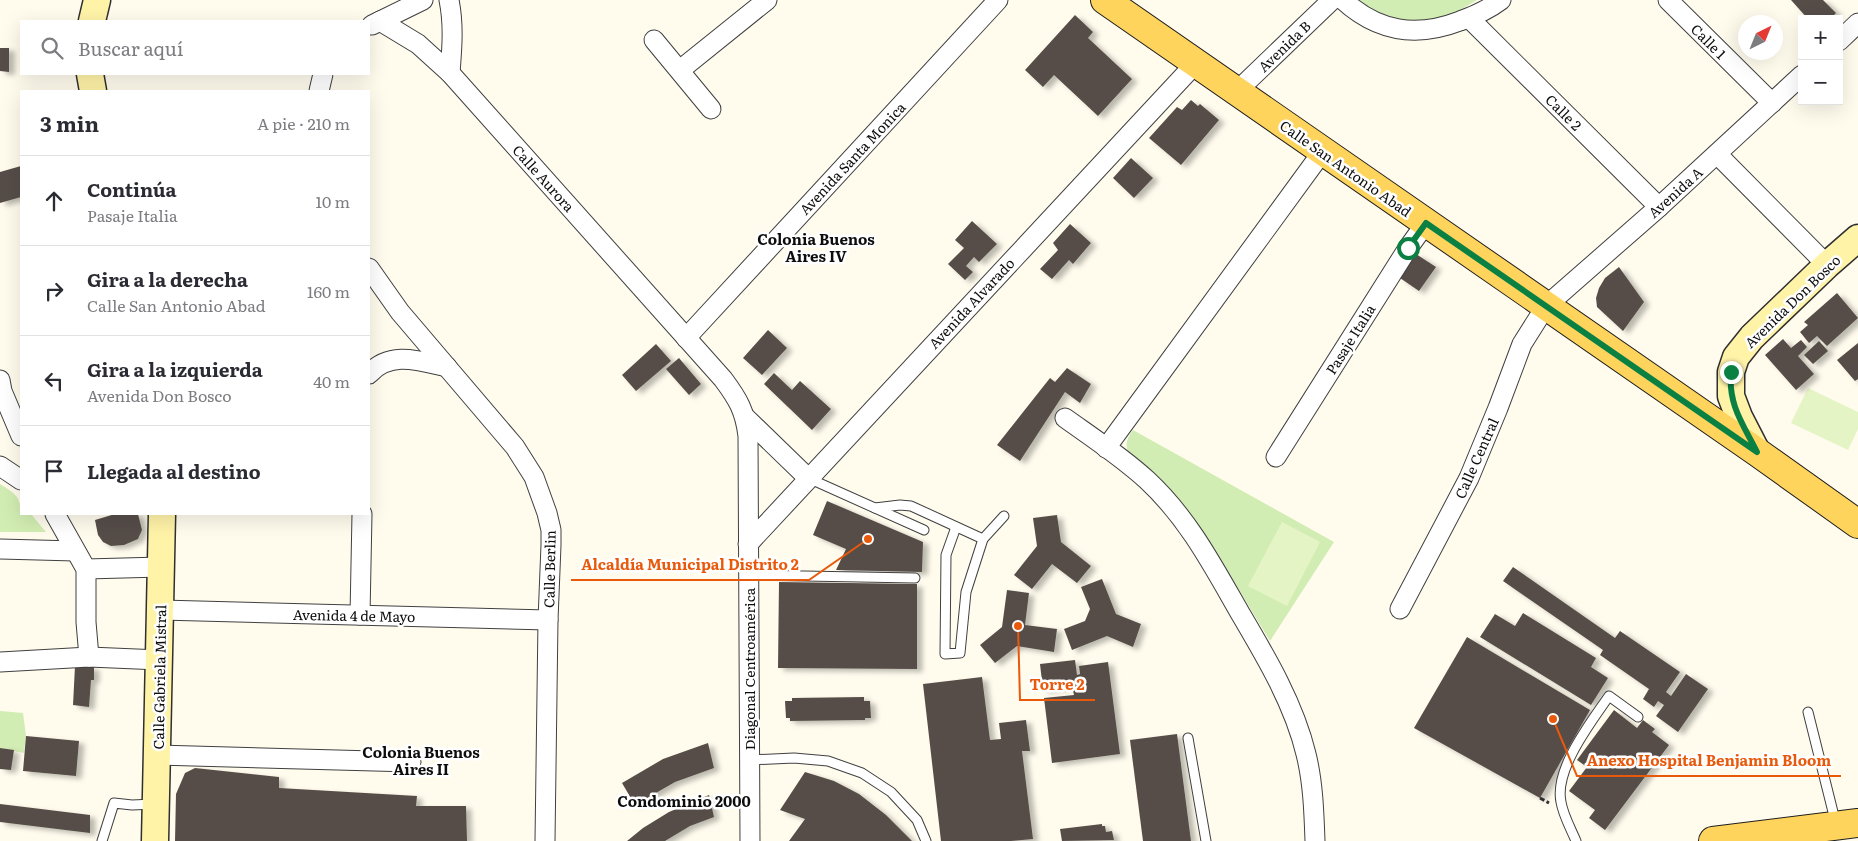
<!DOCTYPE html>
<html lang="es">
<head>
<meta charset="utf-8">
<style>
	:root { --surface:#fff; --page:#f2f2f3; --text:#2b2b33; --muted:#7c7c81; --line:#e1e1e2 }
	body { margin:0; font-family:Literata,serif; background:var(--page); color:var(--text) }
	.controls { position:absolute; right:15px; top:15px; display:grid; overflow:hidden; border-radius:0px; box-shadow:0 5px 20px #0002 }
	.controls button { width:45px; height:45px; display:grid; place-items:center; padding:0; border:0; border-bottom:1px solid var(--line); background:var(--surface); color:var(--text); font:25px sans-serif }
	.compass { position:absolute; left:1738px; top:15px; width:45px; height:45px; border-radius:50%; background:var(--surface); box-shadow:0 5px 20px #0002; rotate:43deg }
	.stop { position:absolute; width:15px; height:15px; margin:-11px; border:4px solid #0b8043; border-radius:50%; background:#fff }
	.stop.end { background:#0b8043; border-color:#fff; box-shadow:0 1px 5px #0008 }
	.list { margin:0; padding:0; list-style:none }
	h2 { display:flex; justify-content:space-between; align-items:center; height:65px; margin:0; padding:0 20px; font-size:21px }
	h2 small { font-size:16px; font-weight:400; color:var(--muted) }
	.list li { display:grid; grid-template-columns:32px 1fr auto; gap:15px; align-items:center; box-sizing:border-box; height:90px; padding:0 20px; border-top:1px solid var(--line) }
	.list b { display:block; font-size:19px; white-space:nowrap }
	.list p { margin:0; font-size:16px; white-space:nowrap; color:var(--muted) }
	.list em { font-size:16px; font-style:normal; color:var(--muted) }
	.icon { flex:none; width:28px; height:28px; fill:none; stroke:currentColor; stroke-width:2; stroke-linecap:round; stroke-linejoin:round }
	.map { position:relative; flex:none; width:1858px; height:841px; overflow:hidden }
	.search { position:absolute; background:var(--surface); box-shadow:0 5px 20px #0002; left:20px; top:20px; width:350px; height:55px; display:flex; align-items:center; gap:12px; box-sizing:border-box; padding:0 18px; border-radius:0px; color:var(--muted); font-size:19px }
	.panel { position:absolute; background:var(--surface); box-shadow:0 5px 20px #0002; left:20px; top:90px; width:350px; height:425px; border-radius:0px }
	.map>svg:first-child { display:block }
</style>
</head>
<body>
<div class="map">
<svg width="1858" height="841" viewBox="0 0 1858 841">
	<defs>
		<filter id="shadow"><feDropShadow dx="5.5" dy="3" stdDeviation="2.5" flood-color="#0004"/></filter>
	</defs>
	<rect width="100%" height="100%" fill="#fffbed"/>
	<!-- green -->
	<g fill="#d2edb3">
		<path d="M1359,0H1477C1464,8 1447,18 1432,21C1409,26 1377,14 1359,0Z"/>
		<path d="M1133,430L1334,542L1270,641L1206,536L1190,516L1128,452C1125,443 1127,438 1133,430Z"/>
		<path d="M0,484C14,493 21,496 21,514H31L46,532H0Z"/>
		<path d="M0,711L23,713L26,736L24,753L0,748Z"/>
	</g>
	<!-- pitch -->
	<g fill="#e5f4c5">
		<path d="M1808,388L1858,412V429L1848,450L1791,423Z"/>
		<path d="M1282,522L1320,542L1287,606L1248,586Z"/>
	</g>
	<!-- building -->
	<g fill="#574e48" filter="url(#shadow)">
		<path d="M1791,0H1823L1836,13L1830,19H1808Z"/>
		<path d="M1075,15L1093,32L1088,38L1132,79L1098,116L1054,75L1043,87L1025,70Z"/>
		<path d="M0,48H9V72L0,71Z"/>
		<path d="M1191,100L1198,106L1200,104L1219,120L1181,165L1149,138L1177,107L1182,110Z"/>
		<path d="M1131,158L1153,178L1134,198L1113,178Z"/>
		<path d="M21,166V197L0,203V172Z"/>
		<path d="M972,221L997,244L979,262L974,257L966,266L973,272L965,280L948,264L964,248L955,240Z"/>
		<path d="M1070,224L1091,243L1073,264L1069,260L1052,279L1040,269L1058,250L1053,243Z"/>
		<path d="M1416,254L1436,267L1419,291L1400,278Z"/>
		<path d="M1619,267L1644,302L1623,331L1597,307L1596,298L1599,288L1605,278Z"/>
		<path d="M1837,293L1858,318L1827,346L1817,336L1809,343L1800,332L1808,325L1804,322Z"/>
		<path d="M768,330L787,348L762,375L743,358Z"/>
		<path d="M1783,339L1791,348L1801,340L1807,347L1798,356L1814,374L1796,390L1765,355Z"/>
		<path d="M1819,341L1828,351L1813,364L1804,355Z"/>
		<path d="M1858,343V379L1855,381L1837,360Z"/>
		<path d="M656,344L671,361L636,391L622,375Z"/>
		<path d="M679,358L701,384L689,395L666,369Z"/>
		<path d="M1067,368L1091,384L1080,403L1065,392L1020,461L997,445L1050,378L1055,382Z"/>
		<path d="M774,373L792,390L800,381L831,409L812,430L764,384Z"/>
		<path d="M827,501L923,542L922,572L836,570L846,549L813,535Z"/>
		<path d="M115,514H138L142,530L138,539L124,545L111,546L103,542L98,535L95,520Z"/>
		<path d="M1057,515L1061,542L1091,566L1077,583L1052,564L1032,589L1014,575L1037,546L1033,518Z"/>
		<path d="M1513,567L1615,638L1620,631L1680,672L1666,692L1671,696L1686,674L1708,689L1678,732L1656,716L1664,705L1658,701L1654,707L1643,699L1649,689L1600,655L1603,650L1503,581Z"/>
		<path d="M1102,579L1116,614L1141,624L1133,647L1107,636L1072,650L1064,629L1085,621L1090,609L1081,587Z"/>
		<path d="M779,582L917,584V669L778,668Z"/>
		<path d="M1007,590L1029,593L1025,625L1057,629L1054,652L1017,646L995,663L980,645L1002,627Z"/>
		<path d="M1523,613L1596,658L1591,667L1608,678L1591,705L1480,637L1495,614L1515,626Z"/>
		<path d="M1467,637L1590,710L1540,798L1414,728Z"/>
		<path d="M1075,660L1077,675L1080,674L1079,666L1108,662L1120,754L1052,763L1044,698L1074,695L1072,686L1043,690L1040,664Z"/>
		<path d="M75,666L94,667V680H91L89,707L73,705Z"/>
		<path d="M982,677L990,740L1001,739L999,723L1026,720L1030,751H1022L1033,839L1011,841H941L923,684Z"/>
		<path d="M864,697V701H870L871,718H865V720L790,721V718H786L785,701H792V698Z"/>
		<path d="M1614,710L1637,728L1643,720L1655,729L1652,732L1669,745L1605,830L1589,818L1595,810L1569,791L1587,767L1577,760Z"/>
		<path d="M1177,734L1191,841H1143L1130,740Z"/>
		<path d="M26,736L79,741L76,776L23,771Z"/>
		<path d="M708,743L714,768L675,782L635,805L622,783L663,759Z"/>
		<path d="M0,748L14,750L11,770L0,769Z"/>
		<path d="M195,768L279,777V788L417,796L416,806H466L467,841H175L176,794L185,773Z"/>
		<path d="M805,772L834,781L859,794L886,815L912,841H789L805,819L780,810Z"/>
		<path d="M709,795L714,817L690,826L665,841H627L643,828L669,812Z"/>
		<path d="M0,804L90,815V833L0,822Z"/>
		<path d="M1102,824V826H1105L1106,832L1112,831L1114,840L1062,841L1060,829Z"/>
	</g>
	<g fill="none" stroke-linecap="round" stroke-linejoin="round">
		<defs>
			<g id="lane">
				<path d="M808,478L924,530"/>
				<path d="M875,508L900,505L911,506L983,539"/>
				<path d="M956,527L946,555L945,654L960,653L966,592L983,539L1004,516"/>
				<path d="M749,575L915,578"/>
				<path d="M1808,712L1836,824"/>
				<path d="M1188,738L1206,841"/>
				<path d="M750,760L794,758L828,761L862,773L891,792L917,820L926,841"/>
				<path d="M102,841L114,803L132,805L154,804"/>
				<path d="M1576,841C1571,829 1563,815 1561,802C1554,769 1592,721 1609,696L1638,717"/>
			</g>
			<g id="street">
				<path d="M449,0C454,25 452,48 450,73"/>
				<path d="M1343,0C1378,32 1416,38 1460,21C1474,16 1489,9 1501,0"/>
				<path d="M1668,0L1772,103"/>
				<path d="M1469,18L1659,207"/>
				<path d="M380,21L418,44L450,73L723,379C738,399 745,411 748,436L750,841"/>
				<path d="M372,25L423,0"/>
				<path d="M654,40L711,109"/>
				<path d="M1839,41L1858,23"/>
				<path d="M680,70L767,0"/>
				<path d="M319,91L323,74"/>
				<path d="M1236,92L1332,0"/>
				<path d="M1717,154L1827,265"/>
				<path d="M369,268L400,312L515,447L534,477L547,513L551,530V545L548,620L545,841"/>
				<path d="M686,338L998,0"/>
				<path d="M369,374C390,350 420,361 447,367"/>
				<path d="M0,380L2,391L21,436"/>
				<path d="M745,417L808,478"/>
				<path d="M1065,418C1093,438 1122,457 1147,480C1188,518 1213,566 1240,613C1266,657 1294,704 1306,754C1313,782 1314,812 1315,841"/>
				<path d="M1106,448L1323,151"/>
				<path d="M1276,457L1408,248L1426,223"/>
				<path d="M0,466L21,480"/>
				<path d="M55,514L86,569V622L89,657"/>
				<path d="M748,544L1195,64"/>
				<path d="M0,549L75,551"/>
				<path d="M86,569L161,567"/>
				<path d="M1400,609L1469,478L1498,408L1522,344L1546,306L1659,207L1802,75"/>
				<path d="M161,610L548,620"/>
				<path d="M360,615L362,514"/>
				<path d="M0,662L89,657L160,660"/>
				<path d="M157,755L411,762"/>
			</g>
			<g id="secondary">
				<path d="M92,21L97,0"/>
				<path d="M90,74L93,91"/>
				<path d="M1757,452L1739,417L1731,396V372L1736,357L1752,337L1827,265L1858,238"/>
				<path d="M155,841L162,514"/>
			</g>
			<g id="primary">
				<path d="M1105,0L1757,452L1858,524"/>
				<path d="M1713,841L1858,823"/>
			</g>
		</defs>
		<!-- lane casing -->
		<use href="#lane" stroke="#404040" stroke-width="11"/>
		<!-- street casing -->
		<use href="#street" stroke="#404040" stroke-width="21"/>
		<!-- secondary casing -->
		<use href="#secondary" stroke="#2f2f2f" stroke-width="29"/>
		<!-- primary casing -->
		<use href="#primary" stroke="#1e1e1e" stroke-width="30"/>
		<!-- path -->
		<path stroke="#2f2f2f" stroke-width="3" stroke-dasharray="5 2.5" stroke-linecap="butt" d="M1540,798L1549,803"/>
		<!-- lane -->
		<use href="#lane" stroke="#fff" stroke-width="9"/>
		<!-- street -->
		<use href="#street" stroke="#fff" stroke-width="19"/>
		<!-- secondary -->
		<use href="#secondary" stroke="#fff3a8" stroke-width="26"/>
		<!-- primary -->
		<use href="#primary" stroke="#ffd45d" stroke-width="28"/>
	</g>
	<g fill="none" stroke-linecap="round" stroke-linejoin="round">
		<!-- route -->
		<path stroke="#0b8043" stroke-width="6" d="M1408,248L1426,223L1757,452C1743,424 1728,405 1731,372"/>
	</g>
	<g text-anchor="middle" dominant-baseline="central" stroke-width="5" stroke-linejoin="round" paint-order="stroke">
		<!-- street labels -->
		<g font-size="14" fill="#0d0d0d" stroke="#fff">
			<text transform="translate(1709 41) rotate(45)">Calle 1</text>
			<text transform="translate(1284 46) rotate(-44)">Avenida B</text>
			<text transform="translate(1564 112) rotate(45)">Calle 2</text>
			<text transform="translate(852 158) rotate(-47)">Avenida Santa Monica</text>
			<text transform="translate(1346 168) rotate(35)">Calle San Antonio Abad</text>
			<text transform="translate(544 178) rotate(48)">Calle Aurora</text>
			<text transform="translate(1675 192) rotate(-42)">Avenida A</text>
			<text transform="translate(1792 301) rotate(-44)">Avenida Don Bosco</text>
			<text transform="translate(971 303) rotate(-47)">Avenida Alvarado</text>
			<text transform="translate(1350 339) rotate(-58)">Pasaje Italia</text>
			<text transform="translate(1476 458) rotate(-66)">Calle Central</text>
			<text transform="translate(549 569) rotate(-89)">Calle Berlin</text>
			<text transform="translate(354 615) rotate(1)">Avenida 4 de Mayo</text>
			<text transform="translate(749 669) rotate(-90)">Diagonal Centroamérica</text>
			<text transform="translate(159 677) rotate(-89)">Calle Gabriela Mistral</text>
		</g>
		<!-- neighbourhood labels -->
		<g font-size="15" font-weight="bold" fill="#0d0d0d" stroke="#fff">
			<text x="816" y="238">Colonia Buenos<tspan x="816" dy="17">Aires IV</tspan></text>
			<text x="421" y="751">Colonia Buenos<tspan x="421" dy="17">Aires II</tspan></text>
			<text x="684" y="800">Condominio 2000</text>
		</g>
	</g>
	<!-- callouts -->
	<path fill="none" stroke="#e8590c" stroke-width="2" d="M868 539L809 580H571M1018 626L1020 700H1095M1553 719L1577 776H1841"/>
	<g fill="#e8590c" stroke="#fff" stroke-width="2">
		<circle cx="868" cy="539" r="5"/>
		<circle cx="1018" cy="626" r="5"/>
		<circle cx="1553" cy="719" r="5"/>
	</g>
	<g font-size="15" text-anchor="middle" font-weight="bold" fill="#e8590c" stroke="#fff" stroke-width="5" stroke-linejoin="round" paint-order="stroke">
		<text x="690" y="570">Alcaldía Municipal Distrito 2</text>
		<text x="1057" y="690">Torre 2</text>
		<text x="1709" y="766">Anexo Hospital Benjamin Bloom</text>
	</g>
</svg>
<div class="controls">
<button>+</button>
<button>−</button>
</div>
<svg class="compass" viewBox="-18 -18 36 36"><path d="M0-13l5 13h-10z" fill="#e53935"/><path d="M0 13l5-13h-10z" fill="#7c7c81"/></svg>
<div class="stop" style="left:1408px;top:248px"></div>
<div class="stop end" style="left:1731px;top:372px"></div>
<div class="search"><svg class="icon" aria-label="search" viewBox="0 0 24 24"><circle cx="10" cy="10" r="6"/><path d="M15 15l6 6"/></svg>Buscar aquí</div>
<section class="panel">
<h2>3 min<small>A pie · 210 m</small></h2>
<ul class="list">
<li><svg class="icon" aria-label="ahead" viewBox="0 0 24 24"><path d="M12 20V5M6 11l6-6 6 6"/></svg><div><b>Continúa</b><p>Pasaje Italia</p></div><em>10 m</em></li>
<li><svg class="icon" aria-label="right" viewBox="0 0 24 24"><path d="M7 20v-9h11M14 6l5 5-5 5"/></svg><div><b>Gira a la derecha</b><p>Calle San Antonio Abad</p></div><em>160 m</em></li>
<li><svg class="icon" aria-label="left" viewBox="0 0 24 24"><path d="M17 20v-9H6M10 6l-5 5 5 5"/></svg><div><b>Gira a la izquierda</b><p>Avenida Don Bosco</p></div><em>40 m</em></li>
<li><svg class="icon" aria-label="arrive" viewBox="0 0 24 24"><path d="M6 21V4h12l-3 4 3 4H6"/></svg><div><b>Llegada al destino</b></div></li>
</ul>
</section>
</div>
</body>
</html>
